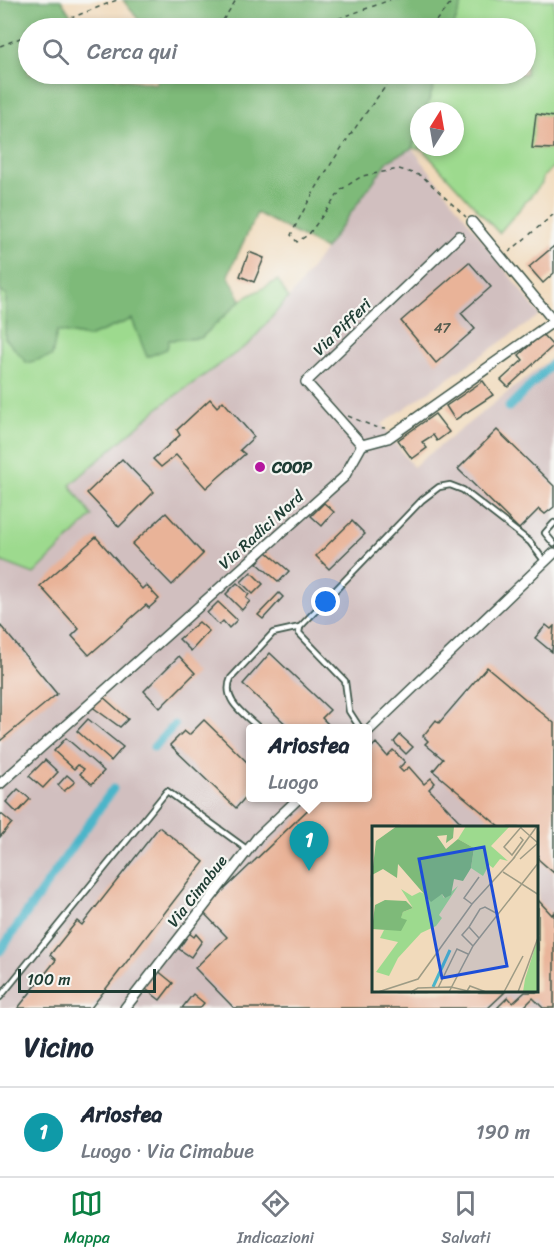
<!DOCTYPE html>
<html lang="it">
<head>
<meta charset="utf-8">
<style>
	:root { --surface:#fff; --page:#f6f6f7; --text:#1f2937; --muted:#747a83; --line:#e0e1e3; --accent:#0b8043 }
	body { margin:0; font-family:Sriracha,sans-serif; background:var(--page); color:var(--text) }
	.compass { position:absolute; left:410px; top:102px; width:54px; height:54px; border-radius:50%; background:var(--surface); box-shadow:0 3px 9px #0003; rotate:11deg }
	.scale { position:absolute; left:18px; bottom:15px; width:138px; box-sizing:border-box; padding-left:6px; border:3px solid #1f3d34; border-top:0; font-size:16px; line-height:21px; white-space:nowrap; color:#1f3d34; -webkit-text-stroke:4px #f6f6f2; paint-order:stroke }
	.you { position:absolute; left:326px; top:602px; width:21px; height:21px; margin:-15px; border:4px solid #fff; border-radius:50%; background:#1a73e8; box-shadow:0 0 0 9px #1a73e833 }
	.badge { display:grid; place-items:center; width:39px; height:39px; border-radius:50%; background:var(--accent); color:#fff; font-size:20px; font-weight:700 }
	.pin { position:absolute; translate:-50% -50px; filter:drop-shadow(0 2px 3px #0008) }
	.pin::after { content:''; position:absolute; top:32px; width:21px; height:18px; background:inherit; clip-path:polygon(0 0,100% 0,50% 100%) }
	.popup { position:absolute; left:246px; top:724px; width:126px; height:78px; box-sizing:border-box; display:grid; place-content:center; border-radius:6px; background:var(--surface); filter:drop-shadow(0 2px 4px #0005); font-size:20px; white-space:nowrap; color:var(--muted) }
	.popup b { font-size:22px; color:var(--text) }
	.popup::after { content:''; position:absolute; left:50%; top:100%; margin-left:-12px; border:12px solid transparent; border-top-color:var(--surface) }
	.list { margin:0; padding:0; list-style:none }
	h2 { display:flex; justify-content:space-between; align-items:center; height:78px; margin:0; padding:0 24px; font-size:26px }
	h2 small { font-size:20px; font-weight:400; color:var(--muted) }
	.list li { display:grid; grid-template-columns:39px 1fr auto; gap:18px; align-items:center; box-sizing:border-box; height:90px; padding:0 24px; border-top:2px solid var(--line) }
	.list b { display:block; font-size:22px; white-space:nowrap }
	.list p { margin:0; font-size:20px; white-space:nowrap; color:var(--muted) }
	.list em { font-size:20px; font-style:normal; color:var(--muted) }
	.icon { flex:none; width:33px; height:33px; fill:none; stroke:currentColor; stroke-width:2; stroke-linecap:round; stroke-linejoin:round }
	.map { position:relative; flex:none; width:554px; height:1008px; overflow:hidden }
	.search { position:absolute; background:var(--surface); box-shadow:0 3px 9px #0003; left:18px; right:18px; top:18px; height:66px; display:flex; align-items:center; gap:15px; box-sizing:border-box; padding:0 21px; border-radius:33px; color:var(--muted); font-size:22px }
	.sheet { height:168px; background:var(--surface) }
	nav { display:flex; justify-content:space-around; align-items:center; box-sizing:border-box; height:84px; border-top:2px solid var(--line); background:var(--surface); font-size:16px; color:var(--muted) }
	nav a { display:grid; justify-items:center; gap:3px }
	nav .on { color:var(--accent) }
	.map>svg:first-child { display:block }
</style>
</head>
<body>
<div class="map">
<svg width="554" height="1008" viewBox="0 0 554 1008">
	<rect width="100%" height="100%" fill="#f6f6f2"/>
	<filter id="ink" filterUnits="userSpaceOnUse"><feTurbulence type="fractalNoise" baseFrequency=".0167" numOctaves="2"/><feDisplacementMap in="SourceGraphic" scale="12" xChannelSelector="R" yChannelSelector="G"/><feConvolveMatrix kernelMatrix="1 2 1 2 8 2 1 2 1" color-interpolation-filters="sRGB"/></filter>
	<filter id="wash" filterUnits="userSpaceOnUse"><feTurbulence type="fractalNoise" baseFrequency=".008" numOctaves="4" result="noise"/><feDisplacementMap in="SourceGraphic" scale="24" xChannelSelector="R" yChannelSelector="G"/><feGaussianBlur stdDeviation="1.35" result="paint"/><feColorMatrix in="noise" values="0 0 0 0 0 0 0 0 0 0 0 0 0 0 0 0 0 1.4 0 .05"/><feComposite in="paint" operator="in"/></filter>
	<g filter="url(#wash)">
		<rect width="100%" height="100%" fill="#f1dabb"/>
		<!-- industrial -->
		<path fill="#d1bfbf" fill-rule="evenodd" d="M412,148L540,315L382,424L413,467L554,356V1008H0V561L34,574L92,516L69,486L162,405L250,343L298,287L388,161ZM250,728H368V798H250ZM374,828H538V992H374Z"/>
		<!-- green -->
		<g fill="#9dda8e" stroke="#5e8c61" stroke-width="1.5">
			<path d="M463,0H554V117L536,115L533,148L554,149V166L543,177L542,183L499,233L423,150L412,148L419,129V147H455V111H425L438,74H526V28H453Z"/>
			<path d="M278,280L288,298L250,343L162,405L70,485L92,516L34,574L0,561V291L6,294L5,338L57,331L88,337L132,319L148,357L168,340L201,338L241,300Z"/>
		</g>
		<!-- forest -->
		<g fill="#7eba79" stroke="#4e7c56" stroke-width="1.5">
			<path d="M0,0H61L79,28H28V74H108L111,77L156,84L157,74H438L425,111H419V129L412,148L388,161L325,249L257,213L228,275L241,300L201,338L169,340L167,349L147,357L132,319L88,337L57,331L52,356L27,363L5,338L6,295L0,291Z"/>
			<path d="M123,0H463L453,28H145Z"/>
		</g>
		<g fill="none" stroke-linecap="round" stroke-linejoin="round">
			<!-- canal -->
			<g stroke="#4bb5c9" stroke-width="9">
				<path d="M509,407L552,364"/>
				<path d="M154,747L174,725"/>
				<path d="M0,951L113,789"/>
			</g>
		</g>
		<g id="blocks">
			<!-- building -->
			<g fill="#e9b398">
				<path d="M536,114L554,117V149L532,148Z"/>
				<path d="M554,246V273L543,283L529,267Z"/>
				<path d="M249,252L264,258L254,282L240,276Z"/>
				<path d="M469,262L491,287L461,313L475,329L436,363L401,321Z"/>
				<path d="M542,334L553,346L508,387L501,380L523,360L519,355Z"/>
				<path d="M483,381L493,395L455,420L446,406Z"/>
				<path d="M210,399L217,407L223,401L254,437L240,450L245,454L206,488L176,455L161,467L153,459L180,435L177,430Z"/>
				<path d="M435,414L449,432L437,441L433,435L422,442L427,448L412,459L398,440Z"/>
				<path d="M497,430L554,486V507L545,514L539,509L519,529L458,469Z"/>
				<path d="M122,459L154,492L119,527L87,493Z"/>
				<path d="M324,503L334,512L322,526L311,516Z"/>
				<path d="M166,513L203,554L172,585L132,544Z"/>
				<path d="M352,521L365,534L329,569L316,556Z"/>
				<path d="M96,537L142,589L146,585L159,599L149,608L146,605L89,655L72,636L79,629L40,586Z"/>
				<path d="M267,552L289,571L279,582L257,563Z"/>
				<path d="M251,572L263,584L253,594L241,582Z"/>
				<path d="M237,583L249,594L246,598L250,601L242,610L226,594Z"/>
				<path d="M279,593L283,597L263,619L258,615Z"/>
				<path d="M218,602L237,620L229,628L223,621L219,625L207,613Z"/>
				<path d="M199,622L209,631L191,651L179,639Z"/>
				<path d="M0,625L57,694L0,741Z"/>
				<path d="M546,625L551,629L554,626L552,652L535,638Z"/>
				<path d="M270,653L330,710L322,718L328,724L323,728H290L243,684Z"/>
				<path d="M179,656L195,673L160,708L144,691Z"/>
				<path d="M487,667L554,723V873L538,859V828H501L433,771L443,759L425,744L428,741L423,736L436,720L439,723Z"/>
				<path d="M101,695L128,719L120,727L91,706Z"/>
				<path d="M88,719L123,747L111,761L77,731Z"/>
				<path d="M204,720L250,765V792L236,808L170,745L184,731L189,735Z"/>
				<path d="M400,735L413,747L406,754L394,742Z"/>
				<path d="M66,738L104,771L92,784L80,774L84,769L78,765L74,769L54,751Z"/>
				<path d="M376,743L387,756L393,750L405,762L399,768L403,772L409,767L424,784L431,778L435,783L429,789L466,828H374V992H505L488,1008H234L195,968L227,937L202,911L320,798H368V751Z"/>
				<path d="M45,760L58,772L43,788L29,776Z"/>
				<path d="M67,775L75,782L64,791L58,785Z"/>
				<path d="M18,789L30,799L17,813L6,802Z"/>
				<path d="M0,813L12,823L0,837Z"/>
				<path d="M159,827L204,862L91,1008H18L56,960L50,955L77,921L82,925Z"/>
				<path d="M538,900L552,915L554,912V1008H543L533,998L523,1008H497L508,997L513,1003L525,992H538Z"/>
				<path d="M189,933L194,937L196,934L202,941L191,957L179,949Z"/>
				<path d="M157,970L173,983L160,1000L143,987Z"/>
				<path d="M193,994L204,1003L200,1008H182Z"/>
			</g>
		</g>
	</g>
	<g filter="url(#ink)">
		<use href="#blocks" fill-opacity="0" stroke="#3e5548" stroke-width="1.5"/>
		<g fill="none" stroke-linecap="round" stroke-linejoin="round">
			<defs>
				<g id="service">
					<path d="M554,523L545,533L554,544"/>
					<path d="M259,728C244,714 221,700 231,678L273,633L300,627"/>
					<path d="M360,728L349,711L345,681L299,633L300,627L422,500L439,487L450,485L463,490L530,542L545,562"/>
					<path d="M0,997L167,791L248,850"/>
				</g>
				<g id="minor">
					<path d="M472,222L554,321"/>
					<path d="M362,445L306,382L459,236"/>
					<path d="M368,731L554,553"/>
					<path d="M0,784L344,477L362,445L388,438L554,321"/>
					<path d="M125,1008L258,837L299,798"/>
				</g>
			</defs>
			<!-- service casing -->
			<use href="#service" stroke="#3e5548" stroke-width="8"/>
			<!-- minor casing -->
			<use href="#minor" stroke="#3e5548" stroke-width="12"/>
			<!-- path -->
			<g stroke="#3e5548" stroke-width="1.5" stroke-dasharray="4.5 4.5" stroke-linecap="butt">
				<path d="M45,28L117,0"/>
				<path d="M218,28L236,0"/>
				<path d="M313,28L390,0"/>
				<path d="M430,28L453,0"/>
				<path d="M0,46L28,35"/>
				<path d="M395,74C356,125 319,177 291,235L297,242L309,234L342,189L362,176L399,169L422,176L466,217"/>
				<path d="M509,252L554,214"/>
				<path d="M348,416L375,427L385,428"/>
			</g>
			<!-- service -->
			<use href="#service" stroke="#fff" stroke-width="4.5"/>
			<!-- minor -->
			<use href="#minor" stroke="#fff" stroke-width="9"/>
		</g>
	</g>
	<!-- markers -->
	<circle fill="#b5179e" stroke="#f6f6f2" stroke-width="2" cx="260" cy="467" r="6"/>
	<g text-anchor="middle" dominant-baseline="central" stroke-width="4.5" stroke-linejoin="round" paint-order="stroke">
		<!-- number labels -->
		<g font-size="14" fill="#525a4d">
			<text x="442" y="328">47</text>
		</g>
		<!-- street labels -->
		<g font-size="16" fill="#1f3d34" stroke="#f6f6f2">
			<text transform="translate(342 327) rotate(-44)">Via Pifferi</text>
			<text transform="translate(261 530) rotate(-42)">Via Radici Nord</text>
			<text transform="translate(197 891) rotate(-52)">Via Cimabue</text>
		</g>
		<!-- poi labels -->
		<g font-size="16" font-weight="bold" fill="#1f3d34" stroke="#f6f6f2" text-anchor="start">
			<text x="272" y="467">COOP</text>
		</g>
	</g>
	<!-- overview -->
	<g transform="translate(372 826)">
		<rect width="166" height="166" fill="#f1dabb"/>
		<path d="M94,0H138L119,20L136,35L128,33L121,42L117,39L111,50L99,42L102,22L86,13ZM86,60L67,89L70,92L64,100L49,107L26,132L17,150L4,146L26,116L8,112L12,104H24L31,86L41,82L29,63L40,70L48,66L61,71L70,68L72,72ZM166,112V166H151L153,153Z" fill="#9dda8e"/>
		<path d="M25,0H82L81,12L74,17L75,9L65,10L74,23L86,13L102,22L99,42L91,55L82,53L79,69L73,72L70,68L59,76L26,38L25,52L11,43L0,49L4,15ZM13,74L34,75L41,82L31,86L29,92L35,94L29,105L0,103L3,79Z" fill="#7eba79"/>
		<path fill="none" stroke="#4bb5c9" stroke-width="3" d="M61,161L78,124"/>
		<path fill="none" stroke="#9d9b85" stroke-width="1.5" d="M149,2L166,17M148,11L151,14L140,29L132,21L150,0M141,33L165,0M148,33L166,17M131,46L167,69M100,78L92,72L107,51M97,101L90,109L101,120M107,112L97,101L108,83L113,81L124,87M66,162L85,123L96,128M95,165L98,160L114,166M6,166L46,153L100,78L143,31M39,166L46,162L79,161L100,166M77,166L101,120L167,36M132,166L151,130M146,166L167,109"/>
		<path fill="#1d4ed8" fill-opacity="0.15" stroke="#1d4ed8" stroke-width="3" d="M112,21L135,140L70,152L47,33Z"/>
		<rect width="166" height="166" fill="none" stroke="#1f3d34" stroke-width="3"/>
	</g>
</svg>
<svg class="compass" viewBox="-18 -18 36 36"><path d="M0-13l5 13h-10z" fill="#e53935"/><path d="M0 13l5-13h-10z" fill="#747a83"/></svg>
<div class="scale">100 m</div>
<div class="you"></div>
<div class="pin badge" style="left:309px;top:871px;background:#0f9aa8">1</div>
<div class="popup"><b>Ariostea</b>Luogo</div>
<div class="search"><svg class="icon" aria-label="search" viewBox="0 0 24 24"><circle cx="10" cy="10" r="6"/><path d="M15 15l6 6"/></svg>Cerca qui</div>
</div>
<section class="sheet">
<h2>Vicino<small></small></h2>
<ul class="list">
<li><span class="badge" style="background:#0f9aa8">1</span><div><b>Ariostea</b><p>Luogo · Via Cimabue</p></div><em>190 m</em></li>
</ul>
</section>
<nav>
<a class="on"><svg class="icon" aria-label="map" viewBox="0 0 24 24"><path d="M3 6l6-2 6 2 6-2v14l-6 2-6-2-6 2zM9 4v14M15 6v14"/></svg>Mappa</a>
<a><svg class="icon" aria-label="directions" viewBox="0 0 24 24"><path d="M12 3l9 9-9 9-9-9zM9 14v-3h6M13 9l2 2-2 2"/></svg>Indicazioni</a>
<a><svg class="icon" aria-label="saved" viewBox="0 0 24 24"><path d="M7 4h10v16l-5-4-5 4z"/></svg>Salvati</a>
</nav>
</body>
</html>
